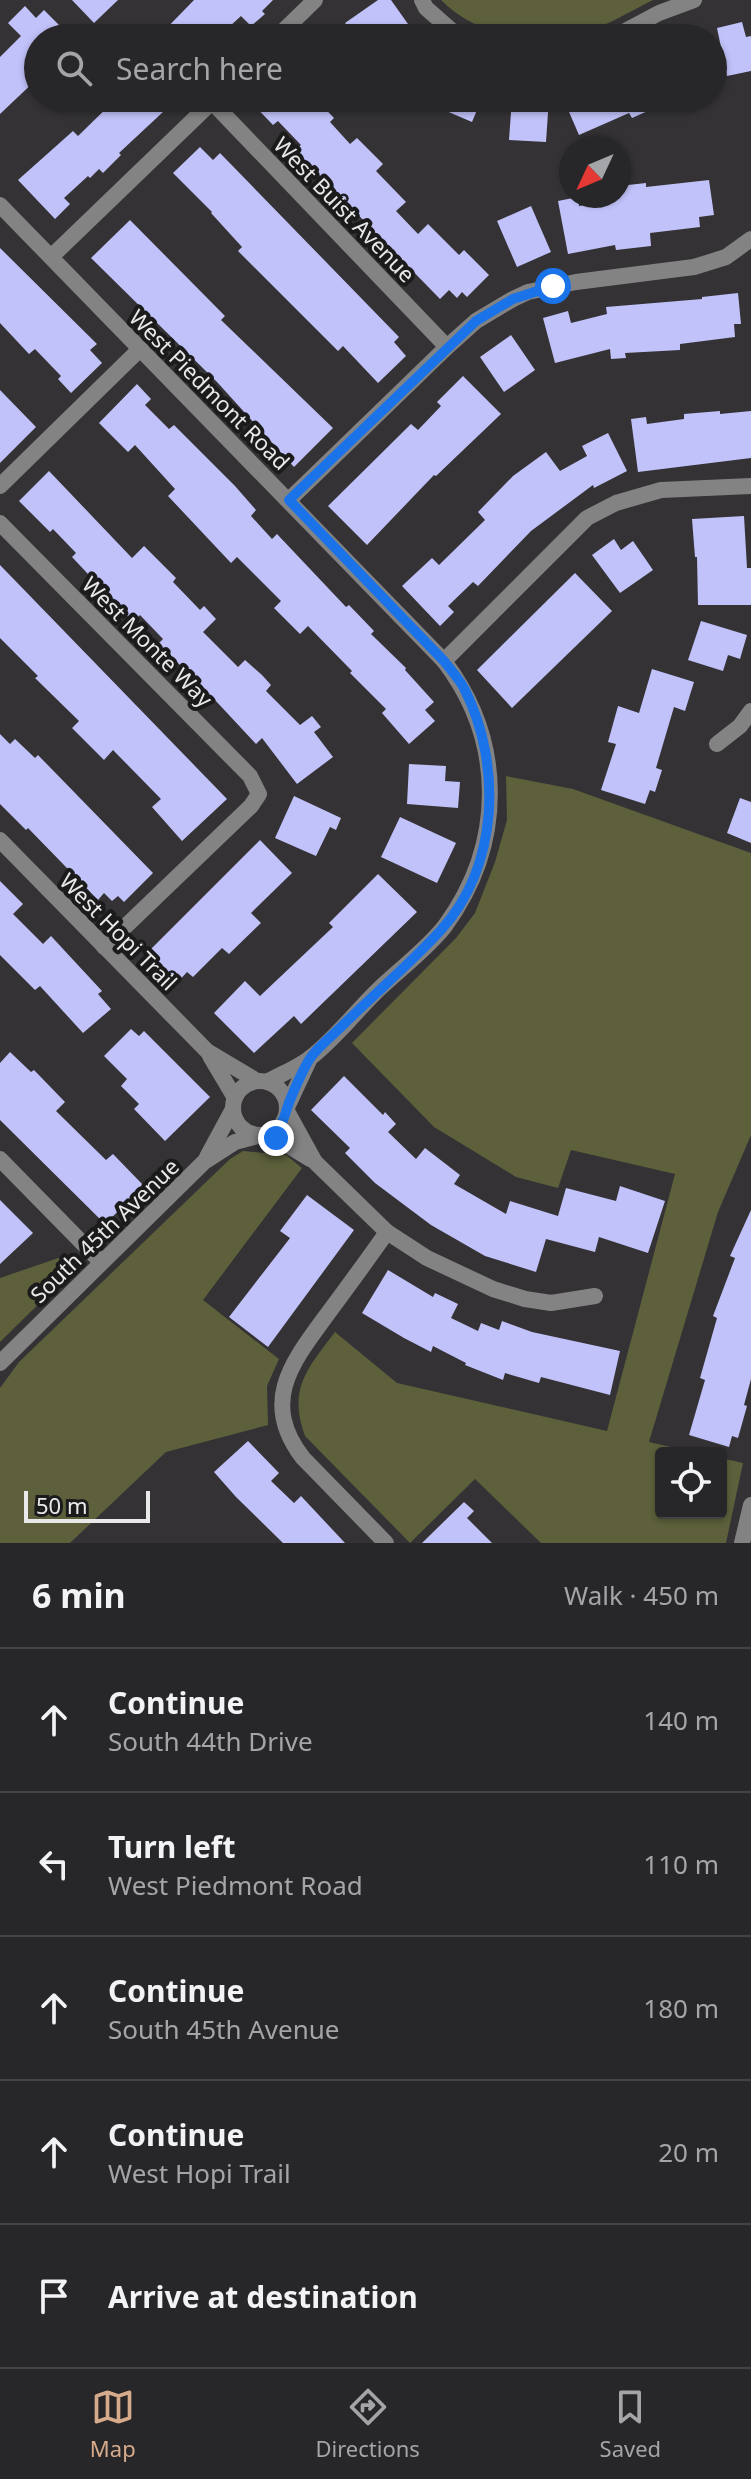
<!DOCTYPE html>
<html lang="en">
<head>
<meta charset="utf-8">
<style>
	:root { --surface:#272628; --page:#333234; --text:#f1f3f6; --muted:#a4a5a8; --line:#434345; --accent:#d6ab8b }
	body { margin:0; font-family:"Noto Sans",sans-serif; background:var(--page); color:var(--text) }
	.controls { position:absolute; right:24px; bottom:24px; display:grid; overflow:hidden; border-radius:8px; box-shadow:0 2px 6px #0004 }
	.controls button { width:72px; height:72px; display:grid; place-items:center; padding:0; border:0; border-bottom:2px solid var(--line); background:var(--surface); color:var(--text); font:40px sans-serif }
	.compass { position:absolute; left:559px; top:136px; width:72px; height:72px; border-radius:50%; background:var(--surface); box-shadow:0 2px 6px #0004; rotate:226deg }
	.scale { position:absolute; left:24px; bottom:20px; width:126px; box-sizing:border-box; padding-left:8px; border:4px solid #e9e9ea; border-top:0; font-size:22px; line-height:28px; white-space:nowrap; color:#e9e9ea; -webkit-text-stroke:6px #1b1b1c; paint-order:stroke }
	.stop { position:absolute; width:24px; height:24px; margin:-18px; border:6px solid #1a73e8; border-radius:50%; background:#fff }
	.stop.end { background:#1a73e8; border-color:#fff; box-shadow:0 2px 8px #0008 }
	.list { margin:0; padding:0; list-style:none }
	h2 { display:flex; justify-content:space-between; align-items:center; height:104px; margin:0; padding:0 32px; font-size:34px }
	h2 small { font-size:26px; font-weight:400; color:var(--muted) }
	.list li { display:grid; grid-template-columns:52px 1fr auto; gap:24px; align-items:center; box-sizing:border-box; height:144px; padding:0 32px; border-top:2px solid var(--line) }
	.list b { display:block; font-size:30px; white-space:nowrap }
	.list p { margin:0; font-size:26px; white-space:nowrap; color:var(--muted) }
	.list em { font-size:26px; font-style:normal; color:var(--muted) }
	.icon { flex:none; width:44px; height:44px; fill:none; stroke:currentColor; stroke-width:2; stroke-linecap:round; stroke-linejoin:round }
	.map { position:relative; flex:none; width:751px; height:1543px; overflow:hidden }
	.search { position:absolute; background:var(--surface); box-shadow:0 2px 6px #0004; left:24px; right:24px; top:24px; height:88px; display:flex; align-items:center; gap:20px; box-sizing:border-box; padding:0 28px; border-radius:44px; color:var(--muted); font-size:30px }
	.sheet { height:824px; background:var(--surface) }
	nav { display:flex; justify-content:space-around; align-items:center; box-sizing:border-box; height:112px; border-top:2px solid var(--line); background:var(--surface); font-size:22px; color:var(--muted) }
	nav a { display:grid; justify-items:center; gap:4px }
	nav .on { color:var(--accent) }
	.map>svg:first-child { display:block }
</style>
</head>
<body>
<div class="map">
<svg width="751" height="1543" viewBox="0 0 751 1543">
	<rect width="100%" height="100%" fill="#343235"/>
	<!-- green -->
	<g fill="#5d603b">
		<path d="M441,0H653C631,11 608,25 586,32C538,48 476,36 441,0Z"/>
		<path d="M506,776L573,789L751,853V1135L718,1212L649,1442L697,1453H661V1513H721V1458L743,1463L726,1543H541L475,1479L410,1543L305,1436C288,1389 307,1369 335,1332L397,1383L607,1431L675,1174L571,1150L558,1188L516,1177L434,1127L352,1043L456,938L475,913L495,862L507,820Z"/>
		<path d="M243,1151L286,1155L302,1168L203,1300L279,1359L267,1386L268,1425L166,1452L70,1543H0V1388L19,1362L230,1159Z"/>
		<path d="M70,1254L67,1276L0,1342V1278Z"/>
	</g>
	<!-- building -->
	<g fill="#c1c2f9">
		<path d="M72,0H118L94,23Z"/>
		<path d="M194,0H273L262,11L265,14L251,26L241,16L217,38H157Z"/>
		<path d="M378,0H391L408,24L388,38H356L345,23Z"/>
		<path d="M25,6L36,18L44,10L72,38H38V78L0,114V57L21,36L8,23Z"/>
		<path d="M742,22L746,37L751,36V71L727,76L717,28Z"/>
		<path d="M117,98H178L119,153L121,155L103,173L99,169L90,178L88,176L64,198L70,204L55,219L18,180L73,131L78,136Z"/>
		<path d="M247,98H315L334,118L330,122L350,144L357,138L383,164L376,171L406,202L396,211L418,234L428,224L459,255L464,250L489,275L467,297L462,292L457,298L449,290L440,299L295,150L301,145L278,121L273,125Z"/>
		<path d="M449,98H482L472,122L444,110Z"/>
		<path d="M512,98H549L546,142L509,140Z"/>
		<path d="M563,98H677L632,118L629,113L579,135Z"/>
		<path d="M200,147L213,160L220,153L399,337L394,342L406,356L378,383L343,346L338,351L238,251L242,247L211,213L212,212L173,173Z"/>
		<path d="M709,180L714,215L699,217L700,227L650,233L651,246L616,250L615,245L568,254L558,201L578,197L579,206L611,200V196H619V186L646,183V187Z"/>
		<path d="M531,206L551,252L517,267L497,221Z"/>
		<path d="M130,220L225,316L221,320L333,428L294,467L217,382L91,258Z"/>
		<path d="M0,248L97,344L90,350L102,363L71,393L58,379L61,376L35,349L29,354L0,323Z"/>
		<path d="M738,293L741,324H734L735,337L680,344V350L625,353L626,358L611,359L610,349L555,363L543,318L568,311L571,323L607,314L606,307L702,299V297Z"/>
		<path d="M511,335L535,370L504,392L480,357Z"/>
		<path d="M463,376L501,414L436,476L434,475L367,545L328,506L411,424L418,430L441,406L437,402Z"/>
		<path d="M137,384L151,399L145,405L169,429L174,425L235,486L256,510L251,516L272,539L277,534L346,607L349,605L374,631L371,634L406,668L405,670L434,702L425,710L435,721L409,744L382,713L386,709L350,673L352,671L308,626L300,634L274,608L281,601L237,557L231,563L168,496L175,489L135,445L128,452L99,423Z"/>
		<path d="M0,390L36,427L0,463Z"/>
		<path d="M720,411V414L751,411V458L638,472L631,419L646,417L647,424L684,419V414Z"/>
		<path d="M608,433L627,471L594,488L593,485L531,531L478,586L473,582L448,606L454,612L440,626L402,586L432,558L439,565L485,520L478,512L513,476L546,452L560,471L587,456L582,446Z"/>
		<path d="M49,471L132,558L144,546L176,578L173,582L200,610L204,606L216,619L203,632L238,667L245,660L262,675L271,685L266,691L300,725L312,716L321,727L314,732L333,757L297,784L262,738L256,744L201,685L158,644L163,639L140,615L133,622L72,557L76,553L53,529L50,532L19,501Z"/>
		<path d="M744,516L747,568H751V605H698L697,557H695L692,519Z"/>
		<path d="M614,539L621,550L633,541L653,570L620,593L592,555Z"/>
		<path d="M0,565L227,799L182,841L152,807L161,799L113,750L104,760L72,728L79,721L35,678L38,676L0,638Z"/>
		<path d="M575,573L612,611L512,708L477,670Z"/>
		<path d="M701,621L747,635L740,659L728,655L723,671L688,660Z"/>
		<path d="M652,669L694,682L685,711L674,707L656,768L662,770L655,792L650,790L645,804L601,790L616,744L608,742L618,706L639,713Z"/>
		<path d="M0,734L10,744L15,739L35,758L38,755L153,873L124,902L118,896L112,901L104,893L98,900L28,828L26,830L0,804Z"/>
		<path d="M409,764L446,766L445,781L460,782L458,808L407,804Z"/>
		<path d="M294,796L341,818L336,830L330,827L316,856L275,838Z"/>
		<path d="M740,798L751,802V843L727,833Z"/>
		<path d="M400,817L456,843L437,883L381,857Z"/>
		<path d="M260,840L292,873L251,913L261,923L229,954L222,948L193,977L187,972L176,984L146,954Z"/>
		<path d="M378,874L417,912L301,1024L294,1016L254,1053L214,1013L245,981L260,996L333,927L329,923Z"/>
		<path d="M0,881L23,904L13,914L43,944L51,936L102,991L98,994L111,1009L83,1033L40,986L35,990L0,955Z"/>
		<path d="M131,1029L139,1036L144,1031L210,1097L165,1141L134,1109L139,1104L121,1086L127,1079L104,1056Z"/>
		<path d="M10,1052L31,1072L34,1070L65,1102L56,1111L106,1160L113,1154L144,1186L105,1224L0,1120V1063Z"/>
		<path d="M344,1076L383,1115L385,1112L396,1124L388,1132L416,1159L425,1148L460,1175L454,1184L506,1214L510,1201L558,1216L566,1188L616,1201L620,1186L665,1201L648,1253L599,1237L595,1252L546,1239L536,1272L485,1256L431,1225L375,1183L345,1153L350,1148L311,1110Z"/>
		<path d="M307,1195L354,1230L268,1347L229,1317L290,1238L280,1231Z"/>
		<path d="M0,1200L33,1233L0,1264Z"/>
		<path d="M751,1210V1379L744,1405L747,1406L738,1438L732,1436L729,1447L689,1435L705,1380L700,1378L717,1318L713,1316L735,1258L730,1256Z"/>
		<path d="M388,1270L433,1297L435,1293L458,1304L451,1318L478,1331L481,1323L499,1330L502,1321L532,1332L620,1351L610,1395L541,1377L539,1383L505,1373L503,1380L465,1365L466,1363L433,1346L431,1352L404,1338L362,1313Z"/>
		<path d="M248,1441L279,1473L271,1481L294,1503L301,1496L345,1543H283L236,1497L214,1472Z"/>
		<path d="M464,1502L474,1511L467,1518L492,1543H422Z"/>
	</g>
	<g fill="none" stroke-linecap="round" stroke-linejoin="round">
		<!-- minor -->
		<g stroke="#848383" stroke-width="16">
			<path d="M422,0L426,8L460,38"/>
			<path d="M276,38L315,0"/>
			<path d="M612,38L659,13L694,0"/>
			<path d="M212,102L447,347"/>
			<path d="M0,205L444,661C505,741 505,844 445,926C427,949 400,969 379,989C356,1011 335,1039 310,1058C297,1068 281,1074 267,1082"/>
			<path d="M51,257L216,98"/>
			<path d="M0,486L140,349"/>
			<path d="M289,500L447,347L476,321L513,299L528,292L576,282L694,267L726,257L751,239"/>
			<path d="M0,523L250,776L259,794L251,806L104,947"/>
			<path d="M444,661L587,518L616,503L661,490L751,486"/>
			<path d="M717,744L740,726L751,711"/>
			<path d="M0,840L207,1051L257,1081"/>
			<path d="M210,1056L235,1098"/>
			<circle cx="260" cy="1108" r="27"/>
			<path d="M288,1105L310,1058"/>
			<path d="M288,1113L315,1162L387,1232L427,1258L493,1289L525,1299L551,1303L595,1296"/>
			<path d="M264,1136L276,1138L310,1159"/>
			<path d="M207,1157L233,1109"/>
			<path d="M0,1159L101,1262"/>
			<path d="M0,1363L204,1162L235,1142L258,1136"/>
			<path d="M386,1543L303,1458C259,1401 293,1361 329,1312C349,1285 368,1259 387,1232"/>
			<path d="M742,1543L751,1505"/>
		</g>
	</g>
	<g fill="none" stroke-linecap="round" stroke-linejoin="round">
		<!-- route -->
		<path stroke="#1a73e8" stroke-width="10" d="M276,1138L264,1136C285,1130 283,1117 290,1100C294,1090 305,1065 311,1057C319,1046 332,1036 341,1027C374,994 410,964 441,930C499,866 502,765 465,690C460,680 451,670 444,661L289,500L476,321L513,299L553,286"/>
	</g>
	<g text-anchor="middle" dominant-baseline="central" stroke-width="8" stroke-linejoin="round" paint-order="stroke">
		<!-- street labels -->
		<g font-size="22" fill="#e9e9ea" stroke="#1b1b1c">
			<text transform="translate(345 209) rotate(46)">West Buist Avenue</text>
			<text transform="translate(210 389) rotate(45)">West Piedmont Road</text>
			<text transform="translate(148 641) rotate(45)">West Monte Way</text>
			<text transform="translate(119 931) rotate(45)">West Hopi Trail</text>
			<text transform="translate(104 1230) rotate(-44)">South 45th Avenue</text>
		</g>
	</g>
</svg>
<div class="controls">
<button><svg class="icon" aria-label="locate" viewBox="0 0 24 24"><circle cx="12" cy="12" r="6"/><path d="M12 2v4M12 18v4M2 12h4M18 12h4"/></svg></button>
</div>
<svg class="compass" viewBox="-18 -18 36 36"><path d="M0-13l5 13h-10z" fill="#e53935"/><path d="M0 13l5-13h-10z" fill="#a4a5a8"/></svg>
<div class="scale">50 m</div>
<div class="stop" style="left:553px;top:286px"></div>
<div class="stop end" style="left:276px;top:1138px"></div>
<div class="search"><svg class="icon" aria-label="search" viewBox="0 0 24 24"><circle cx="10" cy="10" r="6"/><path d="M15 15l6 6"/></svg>Search here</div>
</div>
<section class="sheet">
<h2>6 min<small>Walk · 450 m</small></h2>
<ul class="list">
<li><svg class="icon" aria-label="ahead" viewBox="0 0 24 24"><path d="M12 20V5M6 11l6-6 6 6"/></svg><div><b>Continue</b><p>South 44th Drive</p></div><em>140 m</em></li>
<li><svg class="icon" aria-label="left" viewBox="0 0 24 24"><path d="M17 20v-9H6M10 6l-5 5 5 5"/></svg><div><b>Turn left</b><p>West Piedmont Road</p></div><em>110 m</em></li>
<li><svg class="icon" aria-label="ahead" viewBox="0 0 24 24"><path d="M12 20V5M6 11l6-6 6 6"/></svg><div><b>Continue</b><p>South 45th Avenue</p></div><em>180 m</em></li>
<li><svg class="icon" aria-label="ahead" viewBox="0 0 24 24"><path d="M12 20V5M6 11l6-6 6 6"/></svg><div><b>Continue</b><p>West Hopi Trail</p></div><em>20 m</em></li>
<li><svg class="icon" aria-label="arrive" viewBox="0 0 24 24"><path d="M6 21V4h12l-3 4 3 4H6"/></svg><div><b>Arrive at destination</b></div></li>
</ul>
</section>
<nav>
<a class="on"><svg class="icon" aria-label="map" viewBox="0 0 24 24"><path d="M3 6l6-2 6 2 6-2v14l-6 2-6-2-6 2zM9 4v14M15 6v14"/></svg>Map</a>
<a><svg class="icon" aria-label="directions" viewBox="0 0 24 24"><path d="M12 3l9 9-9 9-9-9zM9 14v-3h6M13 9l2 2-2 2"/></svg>Directions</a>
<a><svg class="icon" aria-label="saved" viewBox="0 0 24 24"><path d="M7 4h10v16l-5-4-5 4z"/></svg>Saved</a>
</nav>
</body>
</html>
